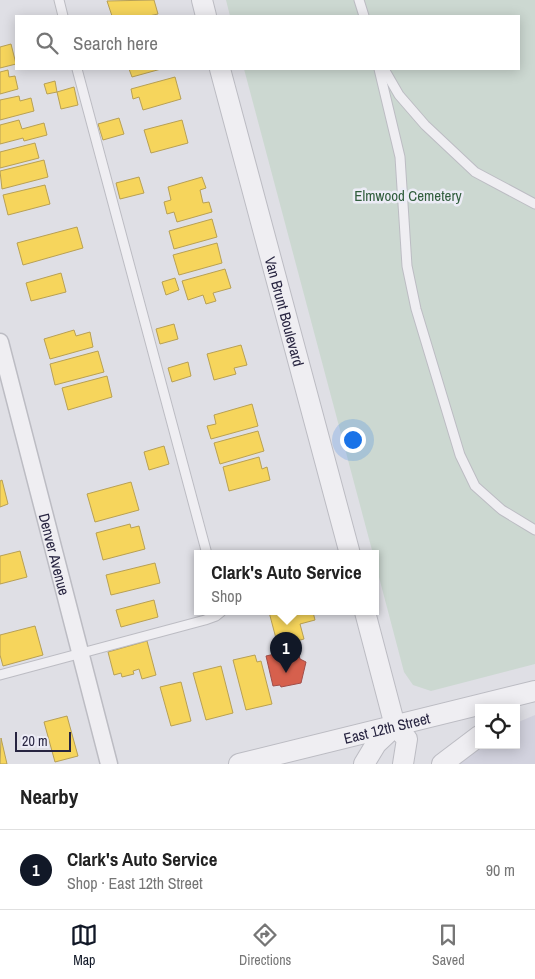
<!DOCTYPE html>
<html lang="en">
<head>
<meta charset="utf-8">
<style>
	:root { --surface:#fff; --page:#f2f2f2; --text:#222; --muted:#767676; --line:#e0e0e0; --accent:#111827 }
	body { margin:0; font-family:"Archivo Narrow",sans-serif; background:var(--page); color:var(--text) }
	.controls { position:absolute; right:15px; bottom:15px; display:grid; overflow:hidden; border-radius:0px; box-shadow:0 2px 12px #0003 }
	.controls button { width:45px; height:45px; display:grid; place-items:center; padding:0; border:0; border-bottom:1px solid var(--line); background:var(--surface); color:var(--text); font:25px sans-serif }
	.scale { position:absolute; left:15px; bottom:12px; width:56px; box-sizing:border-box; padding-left:5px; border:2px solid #272440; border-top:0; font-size:14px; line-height:18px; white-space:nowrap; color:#272440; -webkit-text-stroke:4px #ececf6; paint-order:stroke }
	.you { position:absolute; left:352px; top:439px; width:18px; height:18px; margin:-12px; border:4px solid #fff; border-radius:50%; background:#1a73e8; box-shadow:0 0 0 8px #1a73e833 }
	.badge { display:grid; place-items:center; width:32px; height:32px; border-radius:50%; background:var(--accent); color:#fff; font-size:16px; font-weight:700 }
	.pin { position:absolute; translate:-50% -41px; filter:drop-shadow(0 1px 2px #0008) }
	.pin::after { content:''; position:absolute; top:26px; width:18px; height:15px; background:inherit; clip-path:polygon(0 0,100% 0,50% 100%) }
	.popup { position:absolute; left:194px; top:550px; width:185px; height:65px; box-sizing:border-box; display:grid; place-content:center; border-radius:0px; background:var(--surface); filter:drop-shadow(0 1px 4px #0005); font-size:16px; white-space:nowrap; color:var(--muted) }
	.popup b { font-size:19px; color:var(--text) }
	.popup::after { content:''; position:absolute; left:50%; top:100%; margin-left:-10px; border:10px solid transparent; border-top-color:var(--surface) }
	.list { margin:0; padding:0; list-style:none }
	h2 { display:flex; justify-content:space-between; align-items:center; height:65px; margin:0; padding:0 20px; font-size:21px }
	h2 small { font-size:16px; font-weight:400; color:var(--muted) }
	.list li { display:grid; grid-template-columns:32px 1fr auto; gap:15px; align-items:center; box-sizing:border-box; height:80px; padding:0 20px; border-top:1px solid var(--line) }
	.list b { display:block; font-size:19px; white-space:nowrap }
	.list p { margin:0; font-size:16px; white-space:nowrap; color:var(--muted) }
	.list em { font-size:16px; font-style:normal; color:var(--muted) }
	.icon { flex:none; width:28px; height:28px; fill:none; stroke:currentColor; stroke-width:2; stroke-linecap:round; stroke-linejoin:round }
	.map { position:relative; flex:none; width:535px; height:764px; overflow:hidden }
	.search { position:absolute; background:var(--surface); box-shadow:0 2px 12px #0003; left:15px; right:15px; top:15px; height:55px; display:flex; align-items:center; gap:12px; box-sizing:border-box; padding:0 18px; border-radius:0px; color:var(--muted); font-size:19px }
	.sheet { height:145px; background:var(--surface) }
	nav { display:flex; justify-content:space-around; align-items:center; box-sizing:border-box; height:70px; border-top:1px solid var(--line); background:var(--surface); font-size:14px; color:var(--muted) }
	nav a { display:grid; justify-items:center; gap:2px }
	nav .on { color:var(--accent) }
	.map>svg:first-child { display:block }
</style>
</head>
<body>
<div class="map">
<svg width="535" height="764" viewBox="0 0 535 764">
	<rect width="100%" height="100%" fill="#dfdfe5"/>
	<!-- built -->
	<path fill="#d2d2de" d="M535,715V764H451L479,745H516V723Z"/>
	<!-- green -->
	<path fill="#ccd8d1" d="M226,0H535V664L431,691L413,685L404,672L375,562V554H373L244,69H519V16H230Z"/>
	<!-- homes -->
	<g fill="#f6d55c" stroke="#b8a054">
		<path d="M154,0L158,14L149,16H112L107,1Z"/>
		<path d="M11,44L16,64L0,68V47Z"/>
		<path d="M129,69H161L132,77Z"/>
		<path d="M8,70L9,77L15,76L18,89L0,94V72Z"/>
		<path d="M175,77L181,99L143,110L139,97L133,99L131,89Z"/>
		<path d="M55,81L57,92L47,94L44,84Z"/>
		<path d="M74,87L78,105L61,109L57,92Z"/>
		<path d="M19,96L20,101L31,98L34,111L0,120V100Z"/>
		<path d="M119,118L124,134L103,140L98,124Z"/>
		<path d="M19,120L22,129L44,123L47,135L24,141L23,138L0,144V125Z"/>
		<path d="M182,120L188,143L151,153L144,130Z"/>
		<path d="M35,143L39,158L0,168V152Z"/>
		<path d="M44,160L48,177L2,189L0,171Z"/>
		<path d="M139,177L144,193L120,199L116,183Z"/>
		<path d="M202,177L206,188L200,190L203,203L209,202L212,212L177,222L174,212L167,214L164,202L171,200L168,187Z"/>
		<path d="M45,185L50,204L8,215L3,195Z"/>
		<path d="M212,219L217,237L174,249L169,231Z"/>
		<path d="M77,227L83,248L23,265L17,243Z"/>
		<path d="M217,243L222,263L179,275L173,255Z"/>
		<path d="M225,269L231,288L213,293L216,301L206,304L203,295L188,300L182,281Z"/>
		<path d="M61,273L66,292L31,301L26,283Z"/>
		<path d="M175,278L179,290L166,295L162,282Z"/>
		<path d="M174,324L178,339L160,344L156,329Z"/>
		<path d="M74,330L76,336L90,332L93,347L50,359L44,339Z"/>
		<path d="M241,345L247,365L234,368L236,374L214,380L207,354Z"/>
		<path d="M98,351L104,372L55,385L50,364Z"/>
		<path d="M188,362L191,376L172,382L168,368Z"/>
		<path d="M107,376L112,397L68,410L62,388Z"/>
		<path d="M252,404L258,426L211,439L207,426L216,424L214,415Z"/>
		<path d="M258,431L264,451L220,464L214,443Z"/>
		<path d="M164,446L169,464L149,470L144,452Z"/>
		<path d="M259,457L262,469L267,467L270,480L229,491L223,467Z"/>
		<path d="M2,480L8,504L0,507V481Z"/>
		<path d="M131,482L139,510L95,522L87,494Z"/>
		<path d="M130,524L131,528L139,526L145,549L103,560L96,533Z"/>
		<path d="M20,551L27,577L0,584V556Z"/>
		<path d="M155,563L160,583L111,595L106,575Z"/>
		<path d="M154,600L158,617L121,627L116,610Z"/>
		<path d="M269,612H313L315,620L300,624L304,639L278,646Z"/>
		<path d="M35,626L43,655L3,666L0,655V635Z"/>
		<path d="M147,641L156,675L142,679L139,669L133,671L134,674L122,677L121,673L114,675L108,652Z"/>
		<path d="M255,655L257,662L261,661L272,704L246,710L233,660Z"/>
		<path d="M221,666L233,713L206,720L193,673Z"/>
		<path d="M181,682L191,721L171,726L160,687Z"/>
		<path d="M67,716L78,756L55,762L44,722Z"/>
		<path d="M1,738L7,764H0Z"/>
	</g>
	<!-- shops -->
	<path fill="#d6604d" stroke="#a24e49" d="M297,649L300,659L306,662L301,683L281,687L280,685L273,686L266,656Z"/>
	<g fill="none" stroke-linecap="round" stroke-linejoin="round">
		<defs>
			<g id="service">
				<path d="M59,0L63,16"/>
				<path d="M359,0L364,16"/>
				<path d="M77,69L207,554"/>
				<path d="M379,69L400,157L407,266L416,309L460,455L475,486L502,510L535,530"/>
				<path d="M384,69L399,95L425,125L475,172L535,204"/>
				<path d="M0,675L205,620L216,616L221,612"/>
			</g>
			<g id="minor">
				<path id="s1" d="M0,342L109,764"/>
			</g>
			<g id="tertiary">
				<path d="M202,0L206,16"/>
				<path id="s2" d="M220,69L350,554"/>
				<path d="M365,612L395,726L407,739L403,764"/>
				<path id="s3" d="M239,764L535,691"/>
				<path d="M364,764L376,744L394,727"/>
				<path d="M442,764L479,736"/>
			</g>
		</defs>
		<!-- service casing -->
		<use href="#service" stroke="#bcbcc3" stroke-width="11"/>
		<!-- minor casing -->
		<use href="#minor" stroke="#bcbcc3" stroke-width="19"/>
		<!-- tertiary casing -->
		<use href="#tertiary" stroke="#bcbcc3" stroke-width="22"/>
		<!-- service -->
		<use href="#service" stroke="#efeef2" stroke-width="9"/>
		<!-- minor -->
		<use href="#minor" stroke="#efeef2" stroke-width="16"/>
		<!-- tertiary -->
		<use href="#tertiary" stroke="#efeef2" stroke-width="20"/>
	</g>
	<g text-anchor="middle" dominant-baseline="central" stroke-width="5" stroke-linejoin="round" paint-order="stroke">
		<!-- park labels -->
		<g font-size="15" fill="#305d3c" stroke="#ececf6">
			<text x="408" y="195">Elmwood Cemetery</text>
		</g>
		<!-- street labels -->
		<g font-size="15" fill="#272440" stroke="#ececf6">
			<text stroke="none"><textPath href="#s2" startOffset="251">Van Brunt Boulevard</textPath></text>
			<text stroke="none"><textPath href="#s1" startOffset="219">Denver Avenue</textPath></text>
			<text stroke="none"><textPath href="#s3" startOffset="152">East 12th Street</textPath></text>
		</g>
	</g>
</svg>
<div class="controls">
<button><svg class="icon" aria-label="locate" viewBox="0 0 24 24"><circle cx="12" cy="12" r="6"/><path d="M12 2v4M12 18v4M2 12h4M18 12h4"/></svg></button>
</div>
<div class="scale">20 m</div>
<div class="you"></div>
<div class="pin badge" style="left:286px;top:673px">1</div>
<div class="popup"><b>Clark's Auto Service</b>Shop</div>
<div class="search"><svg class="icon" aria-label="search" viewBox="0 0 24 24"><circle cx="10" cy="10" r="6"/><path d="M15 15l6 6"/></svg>Search here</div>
</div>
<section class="sheet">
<h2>Nearby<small></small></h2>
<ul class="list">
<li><span class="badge">1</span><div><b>Clark's Auto Service</b><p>Shop · East 12th Street</p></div><em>90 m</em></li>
</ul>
</section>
<nav>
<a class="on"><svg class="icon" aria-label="map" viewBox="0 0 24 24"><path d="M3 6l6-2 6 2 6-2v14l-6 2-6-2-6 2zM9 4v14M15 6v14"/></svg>Map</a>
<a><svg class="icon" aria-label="directions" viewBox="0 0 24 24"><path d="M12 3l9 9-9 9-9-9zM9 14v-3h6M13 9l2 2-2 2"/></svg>Directions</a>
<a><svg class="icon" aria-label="saved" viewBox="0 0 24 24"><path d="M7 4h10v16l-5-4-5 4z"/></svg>Saved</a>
</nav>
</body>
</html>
